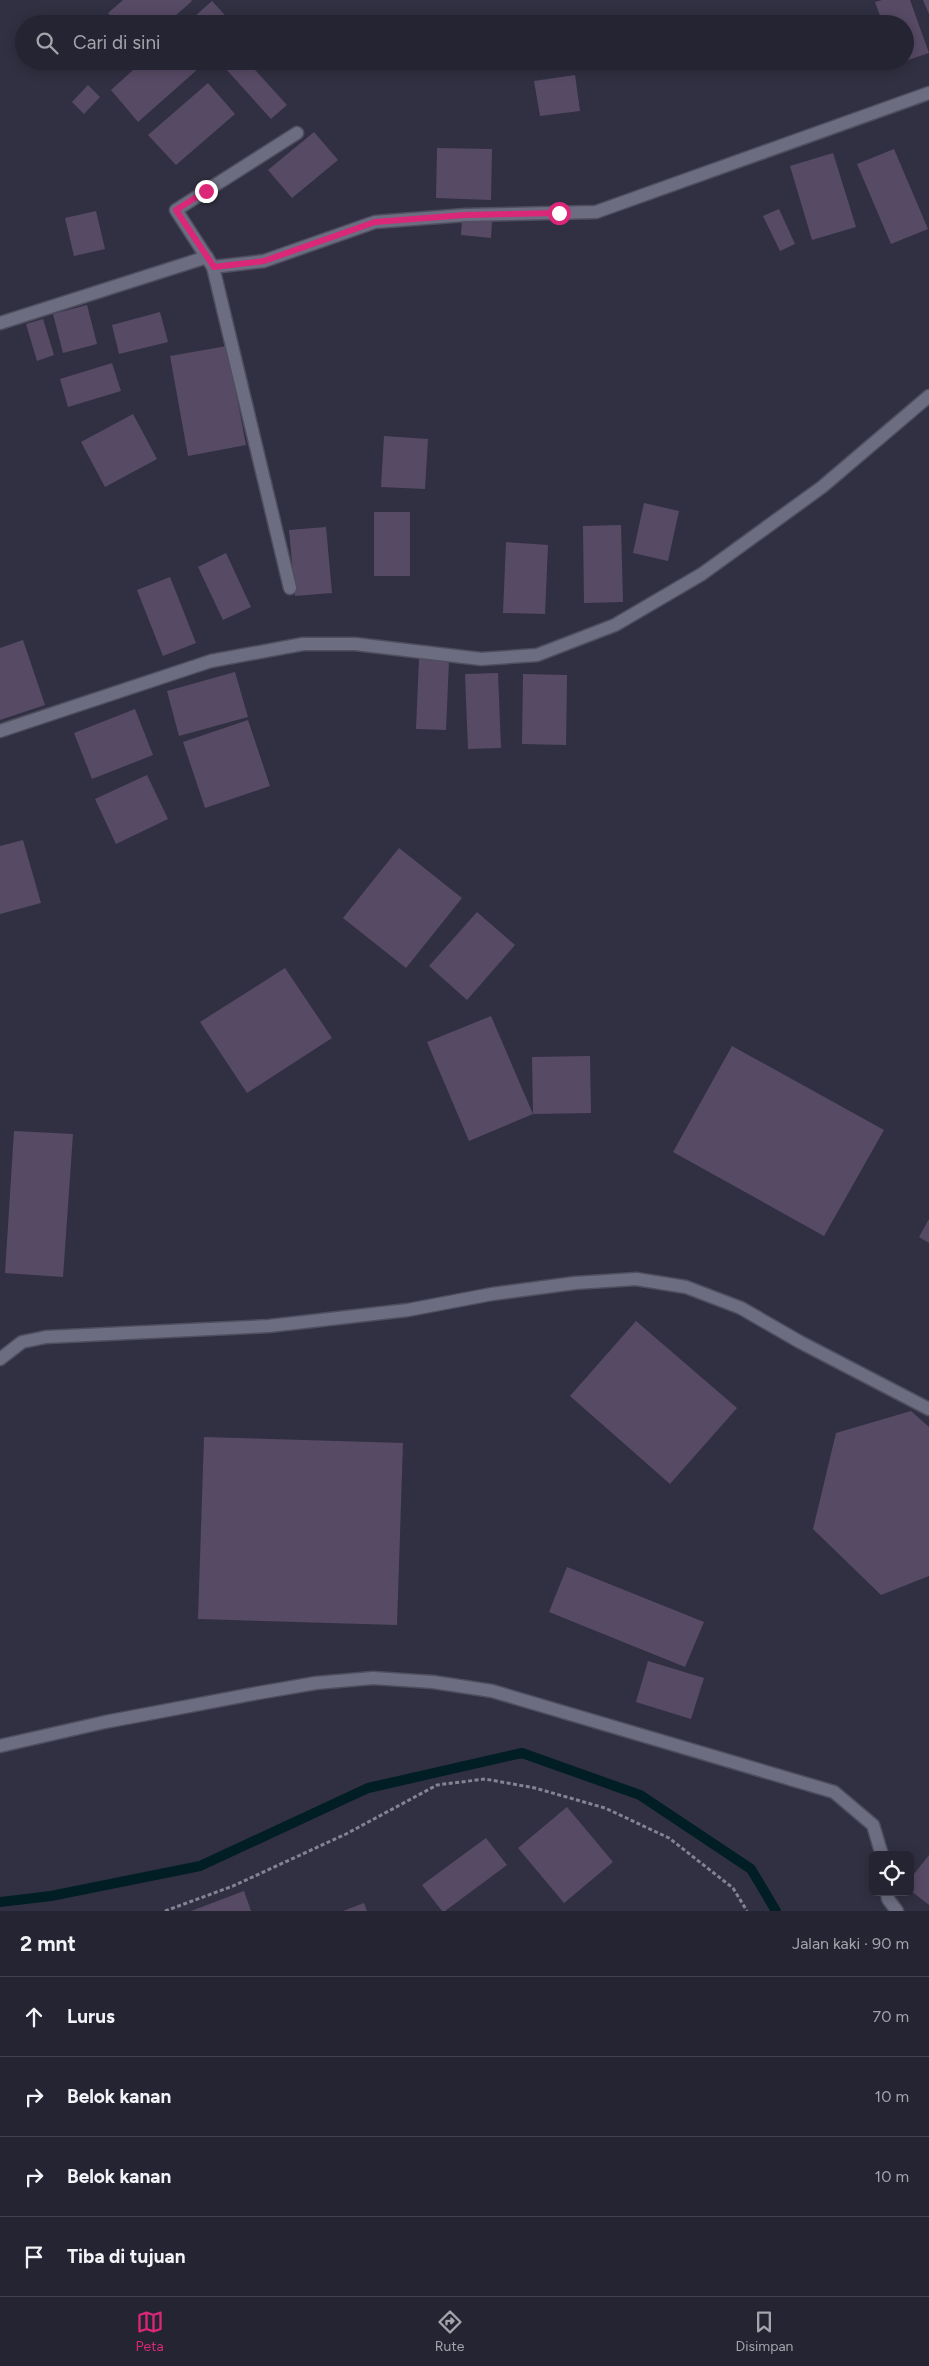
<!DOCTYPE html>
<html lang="id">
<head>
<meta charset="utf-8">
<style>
	:root { --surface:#252432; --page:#31303e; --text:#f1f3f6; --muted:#a3a4ac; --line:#42414d; --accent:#db2777 }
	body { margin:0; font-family:Figtree,sans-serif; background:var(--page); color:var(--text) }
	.controls { position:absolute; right:15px; bottom:15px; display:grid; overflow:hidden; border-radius:8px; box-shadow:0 2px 12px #0003 }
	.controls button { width:45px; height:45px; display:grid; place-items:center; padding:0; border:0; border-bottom:1px solid var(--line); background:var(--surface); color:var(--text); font:25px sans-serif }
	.stop { position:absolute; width:15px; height:15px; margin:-11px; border:4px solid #db2777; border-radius:50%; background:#fff }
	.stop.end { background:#db2777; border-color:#fff; box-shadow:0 1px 5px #0008 }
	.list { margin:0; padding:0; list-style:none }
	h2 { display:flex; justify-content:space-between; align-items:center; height:65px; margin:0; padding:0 20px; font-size:21px }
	h2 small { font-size:16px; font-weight:400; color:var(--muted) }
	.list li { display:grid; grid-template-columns:32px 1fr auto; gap:15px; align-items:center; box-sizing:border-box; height:80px; padding:0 20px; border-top:1px solid var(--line) }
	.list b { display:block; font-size:19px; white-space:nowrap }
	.list em { font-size:16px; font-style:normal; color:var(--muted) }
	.icon { flex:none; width:28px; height:28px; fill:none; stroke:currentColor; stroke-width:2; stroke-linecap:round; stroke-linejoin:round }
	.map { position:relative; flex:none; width:929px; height:1911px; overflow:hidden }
	.search { position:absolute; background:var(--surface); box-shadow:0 2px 12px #0003; left:15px; right:15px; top:15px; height:55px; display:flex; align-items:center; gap:12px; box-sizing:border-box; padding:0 18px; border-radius:28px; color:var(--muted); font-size:19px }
	.sheet { height:385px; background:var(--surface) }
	nav { display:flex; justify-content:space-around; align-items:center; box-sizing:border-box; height:70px; border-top:1px solid var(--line); background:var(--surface); font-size:14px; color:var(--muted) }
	nav a { display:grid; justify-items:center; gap:2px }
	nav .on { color:var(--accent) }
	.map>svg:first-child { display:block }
</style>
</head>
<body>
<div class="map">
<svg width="929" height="1911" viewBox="0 0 929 1911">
	<rect width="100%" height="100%" fill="#313042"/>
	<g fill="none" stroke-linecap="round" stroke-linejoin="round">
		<!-- stream -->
		<path stroke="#011e24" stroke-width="10" d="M0,1902L51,1896L200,1866L368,1788L522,1753L640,1795L751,1869L776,1911"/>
	</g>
	<!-- building -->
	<g fill="#574a65">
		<path d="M123,0H191L192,1L166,24H117L108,13Z"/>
		<path d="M882,0H910L929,53L905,61V24H883L875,2Z"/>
		<path d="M923,0H929V14Z"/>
		<path d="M212,1L233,24H186Z"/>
		<path d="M143,61H207L138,122L111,90Z"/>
		<path d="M233,61H247L287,105L271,119L225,68Z"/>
		<path d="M575,75L580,111L540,116L534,81Z"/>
		<path d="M208,83L235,114L176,165L148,135Z"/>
		<path d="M88,85L100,97L84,114L72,102Z"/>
		<path d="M314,132L338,160L292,198L268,170Z"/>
		<path d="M437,148L492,149L491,200L436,198Z"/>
		<path d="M894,149L928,229L891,244L857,164Z"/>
		<path d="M833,153L856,227L812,240L790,166Z"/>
		<path d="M779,209L795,244L780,251L763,216Z"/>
		<path d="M96,211L105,249L74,256L65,218Z"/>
		<path d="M462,220L492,222L491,238L461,235Z"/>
		<path d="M87,305L97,344L63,353L53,314Z"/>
		<path d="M160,312L168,342L119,354L112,325Z"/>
		<path d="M43,319L54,355L37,361L26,324Z"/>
		<path d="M227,346L246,445L188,456L170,356Z"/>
		<path d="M112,363L121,391L68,407L60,379Z"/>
		<path d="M133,414L157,459L105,487L81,442Z"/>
		<path d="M384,436L428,439L425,489L381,487Z"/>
		<path d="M644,503L679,511L668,561L633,553Z"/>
		<rect x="374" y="512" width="36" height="64"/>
		<path d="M621,525L623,602L584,603L583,526Z"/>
		<path d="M326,527L332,593L295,596L289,530Z"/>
		<path d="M506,542L548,545L545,614L503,613Z"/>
		<path d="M226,553L251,607L223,620L198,567Z"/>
		<path d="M170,577L196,643L163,656L137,590Z"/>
		<path d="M23,640L45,705L0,720V648Z"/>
		<path d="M419,659L449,660L446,730L416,729Z"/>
		<path d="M235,672L248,717L179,736L167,691Z"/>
		<path d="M498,673L501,748L468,749L465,674Z"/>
		<path d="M523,674L567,675L566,745L522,744Z"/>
		<path d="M135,709L153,755L92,779L74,733Z"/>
		<path d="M248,720L270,786L205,808L183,742Z"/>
		<path d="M147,775L168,819L116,844L95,799Z"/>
		<path d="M23,840L41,903L0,914V846Z"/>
		<path d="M399,848L462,898L406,968L343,918Z"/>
		<path d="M477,912L515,945L467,1000L429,966Z"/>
		<path d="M285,968L332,1038L247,1093L200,1022Z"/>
		<path d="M491,1016L533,1114L469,1141L427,1042Z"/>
		<path d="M732,1046L884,1130L824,1236L673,1152Z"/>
		<path d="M590,1056L591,1113L533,1114L532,1057Z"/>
		<path d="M14,1131L73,1134L63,1277L5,1273Z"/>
		<path d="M929,1219V1243L919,1237Z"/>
		<path d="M636,1321L737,1408L670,1484L570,1396Z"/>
		<path d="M911,1411L929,1427V1576L881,1595L813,1529L836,1433Z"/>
		<path d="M204,1437L403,1443L397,1625L198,1619Z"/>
		<path d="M567,1567L704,1622L685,1667L549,1612Z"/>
		<path d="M648,1661L704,1678L691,1719L636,1702Z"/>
		<path d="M567,1807L613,1862L564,1903L518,1848Z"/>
		<path d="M486,1838L507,1865L445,1911H442L422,1885Z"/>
		<path d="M929,1855V1905L910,1890V1879Z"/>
		<path d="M244,1891L251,1911H191Z"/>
		<path d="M364,1903L367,1911H343Z"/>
	</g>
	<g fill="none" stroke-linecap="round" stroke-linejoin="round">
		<defs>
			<g id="minor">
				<path d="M213,267L264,261L375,222L465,215L596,212L929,93"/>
				<path d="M0,323L207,257"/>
				<path d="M290,588L213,267L176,210L297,133"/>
				<path d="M0,731L211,661L303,644H355L481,659L537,655L615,625L702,574L822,487L929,396"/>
				<path d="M0,1359L22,1342L46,1337L269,1326L408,1310L492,1294L575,1283L636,1279L686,1287L741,1308L800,1342L929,1409"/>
				<path d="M0,1746L105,1722L258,1693L316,1683L373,1678L433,1682L492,1691L834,1792L873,1825L882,1855"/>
				<path d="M887,1892L888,1899L897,1911"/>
			</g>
		</defs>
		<!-- minor casing -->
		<use href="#minor" stroke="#4f4e5e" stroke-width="15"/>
		<!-- path -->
		<path stroke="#848392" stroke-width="3" stroke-dasharray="4 2.5" stroke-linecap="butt" d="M165,1911L233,1886L346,1834L437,1785L485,1779L535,1788L605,1808L669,1838L733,1888L747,1911"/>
		<!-- minor -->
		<use href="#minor" stroke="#6d6d82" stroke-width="12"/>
	</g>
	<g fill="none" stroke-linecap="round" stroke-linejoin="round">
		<!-- route -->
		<path stroke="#db2777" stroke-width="6" d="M206,191L176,210L214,267L264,261L375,222L465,215L559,213"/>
	</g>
</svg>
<div class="controls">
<button><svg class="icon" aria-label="locate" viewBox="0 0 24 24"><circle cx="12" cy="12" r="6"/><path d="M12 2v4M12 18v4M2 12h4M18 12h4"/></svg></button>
</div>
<div class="stop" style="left:559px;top:213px"></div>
<div class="stop end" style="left:206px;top:191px"></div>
<div class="search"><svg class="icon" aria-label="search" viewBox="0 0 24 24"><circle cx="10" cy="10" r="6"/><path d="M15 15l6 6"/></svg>Cari di sini</div>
</div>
<section class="sheet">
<h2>2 mnt<small>Jalan kaki · 90 m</small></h2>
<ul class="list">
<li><svg class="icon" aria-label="ahead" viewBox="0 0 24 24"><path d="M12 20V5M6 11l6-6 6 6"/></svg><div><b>Lurus</b></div><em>70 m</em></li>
<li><svg class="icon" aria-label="right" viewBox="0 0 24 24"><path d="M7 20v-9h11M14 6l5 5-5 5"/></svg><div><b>Belok kanan</b></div><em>10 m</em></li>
<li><svg class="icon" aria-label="right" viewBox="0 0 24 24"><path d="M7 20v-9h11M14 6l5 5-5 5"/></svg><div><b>Belok kanan</b></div><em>10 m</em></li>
<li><svg class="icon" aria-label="arrive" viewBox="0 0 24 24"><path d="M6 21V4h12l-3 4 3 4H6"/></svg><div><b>Tiba di tujuan</b></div></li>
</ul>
</section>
<nav>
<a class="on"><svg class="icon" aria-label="map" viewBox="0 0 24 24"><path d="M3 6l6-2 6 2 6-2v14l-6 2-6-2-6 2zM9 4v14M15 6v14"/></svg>Peta</a>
<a><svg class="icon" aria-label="directions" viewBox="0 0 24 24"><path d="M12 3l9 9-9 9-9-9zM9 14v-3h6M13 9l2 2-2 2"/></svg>Rute</a>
<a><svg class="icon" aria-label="saved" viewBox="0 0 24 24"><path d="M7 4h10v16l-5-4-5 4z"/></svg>Disimpan</a>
</nav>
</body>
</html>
